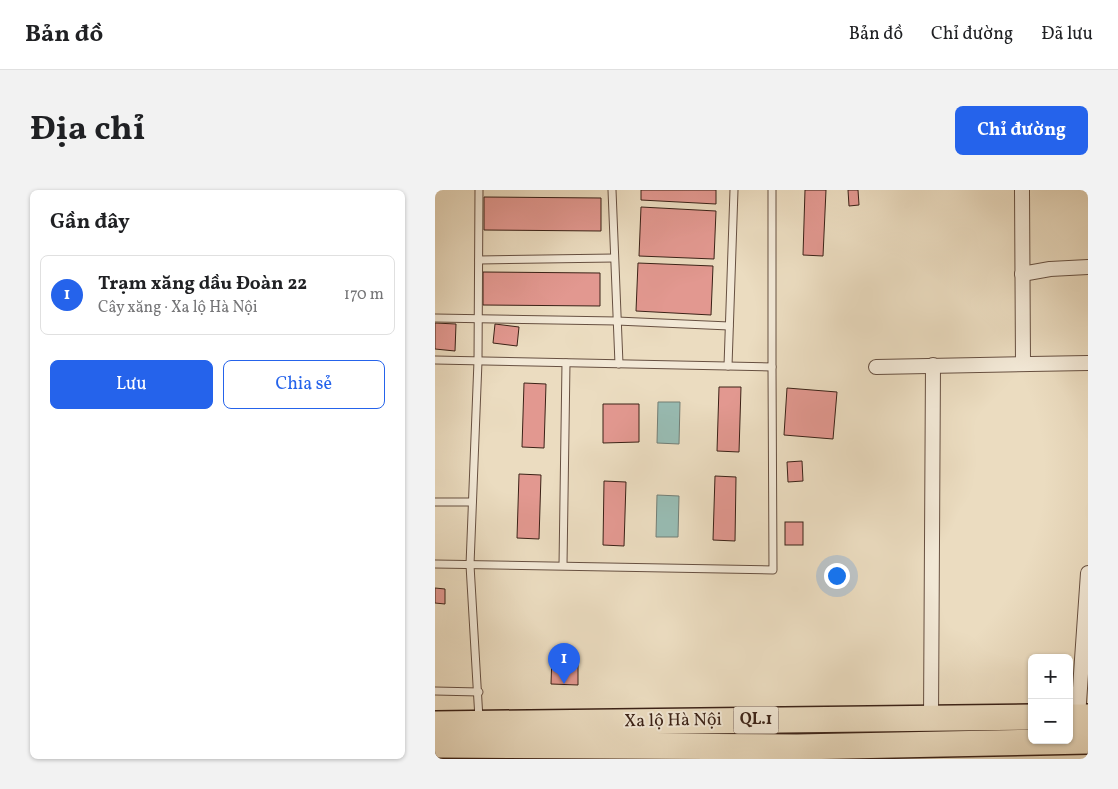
<!DOCTYPE html>
<html lang="vi">
<head>
<meta charset="utf-8">
<style>
	:root { --surface:#fff; --page:#f2f2f2; --text:#202124; --muted:#757577; --line:#e0e0e0; --accent:#2563eb }
	body { margin:0; font-family:Vollkorn,serif; background:var(--page); color:var(--text) }
	.controls { position:absolute; right:15px; bottom:15px; display:grid; overflow:hidden; border-radius:8px; box-shadow:0 1px 4px #0004 }
	.controls button { width:45px; height:45px; display:grid; place-items:center; padding:0; border:0; border-bottom:1px solid var(--line); background:var(--surface); color:var(--text); font:25px sans-serif }
	.you { position:absolute; left:401px; top:385px; width:18px; height:18px; margin:-12px; border:4px solid #fff; border-radius:50%; background:#1a73e8; box-shadow:0 0 0 8px #1a73e833 }
	.badge { display:grid; place-items:center; width:32px; height:32px; border-radius:50%; background:var(--accent); color:#fff; font-size:16px; font-weight:700 }
	.pin { position:absolute; translate:-50% -41px; filter:drop-shadow(0 1px 2px #0008) }
	.pin::after { content:''; position:absolute; top:26px; width:18px; height:15px; background:inherit; clip-path:polygon(0 0,100% 0,50% 100%) }
	.list { margin:0; padding:0; list-style:none }
	h2 { display:flex; justify-content:space-between; align-items:center; height:65px; margin:0; padding:0 20px; font-size:21px }
	h2 small { font-size:16px; font-weight:400; color:var(--muted) }
	.list li { display:grid; grid-template-columns:32px 1fr auto; gap:15px; align-items:center; box-sizing:border-box; height:80px; margin:0 10px 10px; padding:0 10px; border:1px solid var(--line); border-radius:8px }
	.list b { display:block; font-size:19px; white-space:nowrap }
	.list p { margin:0; font-size:16px; white-space:nowrap; color:var(--muted) }
	.list em { font-size:16px; font-style:normal; color:var(--muted) }
	.actions { display:flex; gap:10px; padding:15px 20px }
	.actions a { flex:1; padding:11px 0; border:1px solid var(--accent); border-radius:8px; text-align:center; font-size:18px; color:var(--accent) }
	.actions .main { background:var(--accent); color:#fff }
	.map { position:relative; flex:none; width:653px; height:569px; overflow:hidden; border-radius:8px }
	header { display:flex; align-items:center; gap:30px; box-sizing:border-box; height:70px; padding:0 25px; background:var(--surface); border-bottom:1px solid var(--line) }
	header strong { font-size:24px }
	nav { display:flex; gap:28px; margin-inline-start:auto; font-size:18px }
	.intro { display:flex; align-items:center; justify-content:space-between; box-sizing:border-box; height:120px; padding:0 30px }
	h1 { margin:0; font-size:35px }
	.button { padding:12px 22px; border-radius:8px; background:var(--accent); color:#fff; font-size:18px; font-weight:700 }
	main { display:flex; gap:30px; padding:0 30px }
	aside { flex:1; background:var(--surface); border-radius:8px; box-shadow:0 1px 4px #0004 }
	.map>svg:first-child { display:block }
</style>
</head>
<body>
<header>
<strong>Bản đồ</strong>
<nav><a>Bản đồ</a><a>Chỉ đường</a><a>Đã lưu</a></nav>
</header>
<div class="intro"><h1>Địa chỉ</h1><a class="button">Chỉ đường</a></div>
<main>
<aside>
<h2>Gần đây<small></small></h2>
<ul class="list">
<li><span class="badge">1</span><div><b>Trạm xăng dầu Đoàn 22</b><p>Cây xăng · Xa lộ Hà Nội</p></div><em>170 m</em></li>
</ul>
<div class="actions"><a class="main">Lưu</a><a>Chia sẻ</a></div>
</aside>
<div class="map">
<svg width="653" height="569" viewBox="0 0 653 569">
	<rect width="100%" height="100%" fill="#ebdcc0"/>
	<filter id="stains"><feTurbulence type="fractalNoise" baseFrequency=".004" numOctaves="4"/><feColorMatrix values="0 0 0 0 .2 0 0 0 0 .09 0 0 0 0 .02 0 0 0 .5 -.17"/></filter>
	<radialGradient id="worn" r=".72"><stop offset=".6" stop-color="#630" stop-opacity="0"/><stop offset="1" stop-color="#630" stop-opacity=".3"/></radialGradient>
	<!-- water -->
	<g fill="#98bcb3" stroke="#737e75">
		<path d="M223,212H245L244,254L222,253Z"/>
		<path d="M222,305L244,306L243,347H221Z"/>
	</g>
	<!-- building -->
	<g fill="#e29890" stroke="#3b2217">
		<path d="M206,0H281V14L206,10Z"/>
		<path d="M370,0H391L388,66L368,65Z"/>
		<path d="M413,0H423L424,15L414,16Z"/>
		<path d="M49,7L166,8V41L49,40Z"/>
		<path d="M206,17L281,21L279,69L204,66Z"/>
		<path d="M203,73L278,76L276,125L201,121Z"/>
		<path d="M48,82L165,83V116L48,115Z"/>
		<path d="M0,133L21,134L20,161L0,159Z"/>
		<path d="M60,134L84,137L82,156L58,153Z"/>
		<path d="M89,193L111,194L109,258L87,257Z"/>
		<path d="M284,197H306L304,262L282,261Z"/>
		<path d="M352,198L402,202L398,249L349,245Z"/>
		<path d="M168,214H204V252L168,253Z"/>
		<path d="M367,271L368,291L353,292L352,272Z"/>
		<path d="M84,284L106,285L104,349L82,348Z"/>
		<path d="M280,286L301,287L300,351L278,350Z"/>
		<path d="M169,291L191,292L189,356L168,355Z"/>
		<rect x="350" y="332" width="18" height="23"/>
		<path d="M0,398L10,399V414L0,413Z"/>
		<path d="M117,465L143,466V495L116,494Z"/>
	</g>
	<g fill="none" stroke-linecap="round" stroke-linejoin="round">
		<defs>
			<g id="lane">
				<path d="M44,0L43,171L35,375L44,529"/>
				<path d="M177,0L184,174"/>
				<path d="M44,70L179,68"/>
				<path d="M0,128L182,131L294,136"/>
				<path d="M0,170L337,177V0"/>
				<path d="M293,176L299,0"/>
				<path d="M0,312H37"/>
				<path d="M0,374L338,380L337,177"/>
				<path d="M128,375L131,173"/>
				<path d="M0,501L44,502"/>
			</g>
			<g id="street">
				<path d="M587,0L588,173"/>
				<path d="M587,84L615,79L653,77"/>
				<path d="M441,177L653,173"/>
				<path d="M643,527L653,383"/>
				<path d="M496,528L498,175"/>
			</g>
			<g id="highway">
				<path d="M634,527H653"/>
				<path d="M0,534L597,527"/>
				<path d="M0,555L362,557L653,551"/>
			</g>
		</defs>
		<!-- lane casing -->
		<use href="#lane" stroke="#675041" stroke-width="9"/>
		<!-- street casing -->
		<use href="#street" stroke="#675041" stroke-width="16"/>
		<!-- highway casing -->
		<use href="#highway" stroke="#3b2217" stroke-width="28"/>
		<!-- lane -->
		<use href="#lane" stroke="#f2e8d6" stroke-width="7"/>
		<!-- street -->
		<use href="#street" stroke="#f2e8d6" stroke-width="14"/>
		<!-- highway -->
		<use href="#highway" stroke="#ebdcc0" stroke-width="25"/>
	</g>
	<g text-anchor="middle" dominant-baseline="central" stroke-width="4" stroke-linejoin="round" paint-order="stroke">
		<!-- shield labels -->
		<rect fill="#f2e8d6" stroke="#725d50" stroke-width="1" x="298.5" y="516.5" width="45" height="27" rx="4"/>
		<g font-size="16" font-weight="bold" fill="#3b2217">
			<text x="321" y="530">QL.1</text>
		</g>
		<!-- street labels -->
		<g font-size="18" fill="#3b2217" stroke="#f2e8d6">
			<text transform="translate(238 531) rotate(-1)">Xa lộ Hà Nội</text>
		</g>
	</g>
	<rect width="100%" height="100%" filter="url(#stains)"/>
	<rect width="100%" height="100%" fill="url(#worn)"/>
</svg>
<div class="controls">
<button>+</button>
<button>−</button>
</div>
<div class="you"></div>
<div class="pin badge" style="left:129px;top:494px">1</div>
</div>
</main>
</body>
</html>
